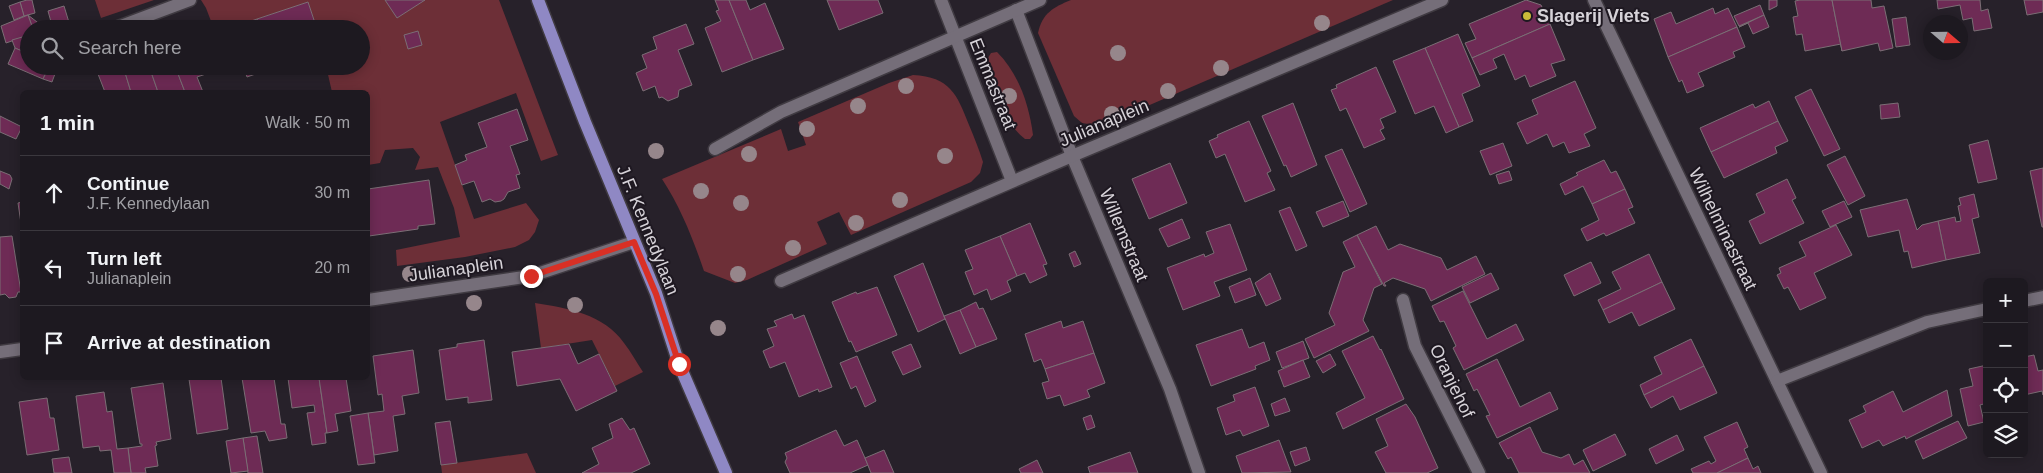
<!DOCTYPE html>
<html lang="en">
<head>
<meta charset="utf-8">
<style>
	:root { --surface:#1d1920; --page:#2a262d; --text:#f1f3f6; --muted:#a0a0a5; --line:#3b383e }
	body { margin:0; font-family:Arial,sans-serif; background:var(--page); color:var(--text) }
	.controls { position:absolute; right:15px; bottom:15px; display:grid; overflow:hidden; border-radius:8px; box-shadow:0 2px 12px #0003 }
	.controls button { width:45px; height:45px; display:grid; place-items:center; padding:0; border:0; border-bottom:1px solid var(--line); background:var(--surface); color:var(--text); font:25px sans-serif }
	.compass { position:absolute; left:1923px; top:15px; width:45px; height:45px; border-radius:50%; background:var(--surface); box-shadow:0 2px 12px #0003; rotate:110deg }
	.stop { position:absolute; width:15px; height:15px; margin:-11px; border:4px solid #d93025; border-radius:50%; background:#fff }
	.stop.end { background:#d93025; border-color:#fff; box-shadow:0 1px 5px #0008 }
	.list { margin:0; padding:0; list-style:none }
	h2 { display:flex; justify-content:space-between; align-items:center; height:65px; margin:0; padding:0 20px; font-size:21px }
	h2 small { font-size:16px; font-weight:400; color:var(--muted) }
	.list li { display:grid; grid-template-columns:32px 1fr auto; gap:15px; align-items:center; box-sizing:border-box; height:75px; padding:0 20px; border-top:1px solid var(--line) }
	.list b { display:block; font-size:19px; white-space:nowrap }
	.list p { margin:0; font-size:16px; white-space:nowrap; color:var(--muted) }
	.list em { font-size:16px; font-style:normal; color:var(--muted) }
	.icon { flex:none; width:28px; height:28px; fill:none; stroke:currentColor; stroke-width:2; stroke-linecap:round; stroke-linejoin:round }
	.map { position:relative; flex:none; width:2043px; height:473px; overflow:hidden }
	.search { position:absolute; background:var(--surface); box-shadow:0 2px 12px #0003; left:20px; top:20px; width:350px; height:55px; display:flex; align-items:center; gap:12px; box-sizing:border-box; padding:0 18px; border-radius:28px; color:var(--muted); font-size:19px }
	.panel { position:absolute; background:var(--surface); box-shadow:0 2px 12px #0003; left:20px; top:90px; width:350px; height:290px; border-radius:8px }
	.map>svg:first-child { display:block }
</style>
</head>
<body>
<div class="map">
<svg width="2043" height="473" viewBox="0 0 2043 473">
	<rect width="100%" height="100%" fill="#27212a"/>
	<!-- green -->
	<g fill="#6d2f37">
		<path d="M95,0H154L101,18Z"/>
		<path d="M201,0H499L558,155L541,161L516,93L440,122L474,219L526,203L539,220L535,232L529,240L515,247L465,257L397,266L396,250L460,237L454,208L438,167L415,170L420,157L413,148L385,150L380,163L368,165V92H332L326,66H361V29H214L206,8Z"/>
		<path d="M1071,0H1393L1101,126L1082,123L1074,116L1038,33C1042,13 1054,7 1071,0Z"/>
		<path d="M997,52C1019,74 1029,105 1033,135L1030,139H1025C1002,121 992,86 988,58L991,53Z"/>
		<path d="M913,75C950,77 957,94 969,125C974,137 979,149 983,162L980,173L971,182L851,235L839,212L817,222L827,244L747,280L735,283L704,271C693,239 681,208 662,179L781,129L788,151L806,145L798,122L889,83Z"/>
		<path d="M535,303C567,308 604,314 624,343C631,352 637,363 643,372L615,386L592,340L541,348Z"/>
		<path d="M527,453L536,473H442L441,465Z"/>
	</g>
	<!-- building -->
	<g fill="#6e2b55" stroke="#7b6e75">
		<path d="M27,0H32L35,13L24,16L20,2Z"/>
		<path d="M385,0H425L397,18Z"/>
		<path d="M715,0H729L753,60L722,72L705,28L721,21L716,11L719,10Z"/>
		<path d="M729,0H746L750,10L765,3L784,49L753,60Z"/>
		<path d="M827,0H878L883,13L839,30Z"/>
		<path d="M1526,0L1541,5L1550,24L1472,58L1465,43L1476,39L1469,24Z"/>
		<path d="M1769,0H1777V6L1769,10Z"/>
		<path d="M1800,0H1832L1842,51L1841,44L1805,51L1802,34L1796,35L1793,17L1798,16L1795,1Z"/>
		<path d="M1832,0H1871L1872,8L1884,6L1893,48L1880,51L1878,43L1842,51Z"/>
		<path d="M1937,0H1980L1981,11L1988,9L1992,28L1974,31L1972,18L1963,20L1960,5L1938,9Z"/>
		<path d="M2024,0H2043V12L2027,15Z"/>
		<path d="M20,2L24,16L14,20L9,6Z"/>
		<path d="M308,2L314,20L299,25L300,29H260L257,19Z"/>
		<path d="M1760,5L1764,15L1739,26L1734,16Z"/>
		<path d="M64,6L71,29H53L48,11Z"/>
		<path d="M1713,8L1715,14L1728,8L1737,27L1668,57L1654,19L1671,12L1676,24Z"/>
		<path d="M28,15L46,29H33Z"/>
		<path d="M28,15L33,29H29V35L6,43L1,26Z"/>
		<path d="M1764,15L1769,27L1753,34L1748,23L1739,27Z"/>
		<path d="M1906,17L1910,45L1896,47L1892,19Z"/>
		<path d="M257,19L260,29H229Z"/>
		<path d="M686,24L694,44L678,50L692,85L679,90L678,97L668,101L662,97L659,98L655,86L643,91L636,73L647,68L642,55L657,49L653,37Z"/>
		<path d="M1550,24L1565,60L1551,64L1556,76L1530,87L1525,75L1515,80L1504,54L1493,59L1497,68L1480,75L1472,58Z"/>
		<path d="M1737,27L1745,47L1733,52L1735,57L1698,73L1704,86L1687,93L1682,80L1679,82L1668,57Z"/>
		<path d="M418,31L422,45L408,49L404,35Z"/>
		<path d="M1458,34L1480,86L1462,94L1473,121L1459,127L1425,48Z"/>
		<path d="M29,35V54L15,48L12,40Z"/>
		<path d="M15,48L29,54V66H49L43,79L8,64Z"/>
		<path d="M1425,48L1459,127L1446,133L1434,106L1415,114L1393,61Z"/>
		<path d="M120,66H123L131,92H105L98,74Z"/>
		<path d="M123,66H149L158,92H131Z"/>
		<path d="M149,66H175L185,92H158Z"/>
		<path d="M175,66H207L209,73L197,77L203,92H185Z"/>
		<path d="M243,66H263L264,71L247,77Z"/>
		<path d="M49,67L56,71L52,82L43,79Z"/>
		<path d="M1376,67L1396,112L1380,119L1384,128L1380,130L1385,139L1364,148L1346,108L1340,111L1331,90L1337,88L1336,85Z"/>
		<path d="M1575,81L1596,128L1584,134L1590,146L1569,153L1564,142L1553,147L1547,134L1527,144L1517,123L1538,114L1532,100Z"/>
		<path d="M1811,89L1840,149L1824,156L1795,97Z"/>
		<path d="M1769,101L1778,121L1711,152L1700,128L1753,104L1755,108Z"/>
		<path d="M1293,103L1317,165L1291,177L1286,165L1284,166L1262,116Z"/>
		<path d="M1898,103L1900,117L1881,119L1880,105Z"/>
		<path d="M517,109L528,140L510,146L520,174L516,175L520,188L508,192L504,199L501,201L495,202L490,199L482,202L474,181L462,185L455,165L467,160L465,155L487,147L478,123Z"/>
		<path d="M0,116L22,127L16,139L0,132Z"/>
		<path d="M1249,121L1271,171L1267,173L1275,190L1245,202L1225,154L1216,158L1209,141L1218,137L1217,135Z"/>
		<path d="M1778,121L1788,141L1775,147L1777,153L1724,178L1711,152Z"/>
		<path d="M1988,140L1997,179L1978,183L1969,145Z"/>
		<path d="M1503,143L1512,166L1490,175L1480,151Z"/>
		<path d="M1342,149L1367,204L1350,212L1325,156Z"/>
		<path d="M1845,156L1865,196L1848,205L1827,165Z"/>
		<path d="M1604,160L1611,173L1616,171L1625,189L1592,204L1583,186L1565,195L1560,184L1578,175L1576,173Z"/>
		<path d="M1170,163L1187,203L1149,219L1132,179Z"/>
		<path d="M2043,168V227H2042L2030,171Z"/>
		<path d="M0,171L10,175L12,179L9,189L0,184Z"/>
		<path d="M1509,171L1512,180L1499,184L1496,175Z"/>
		<path d="M1787,179L1796,198L1792,200L1804,223L1760,244L1749,221L1765,213L1756,194Z"/>
		<path d="M429,180L435,224L418,226V229L369,236L368,189Z"/>
		<path d="M1625,189L1633,207L1628,209L1635,223L1606,236L1604,233L1587,241L1581,229L1599,220L1592,204Z"/>
		<path d="M1974,194L1979,217L1972,219L1980,253L1946,260L1938,221L1955,217L1956,222L1961,221L1958,206L1961,205L1959,198Z"/>
		<path d="M1907,199L1917,230L1922,225L1938,221L1946,260L1912,268L1908,251L1904,252L1899,230L1868,237L1860,210Z"/>
		<path d="M1343,201L1349,216L1323,227L1316,212Z"/>
		<path d="M1844,201L1852,217L1830,227L1822,211Z"/>
		<path d="M22,202V230L18,203Z"/>
		<path d="M1290,207L1307,246L1296,251L1279,211Z"/>
		<path d="M1182,219L1190,238L1168,247L1159,229Z"/>
		<path d="M1030,223L1047,264L1043,265L1047,275L1030,283L1025,273L1017,276L1000,236Z"/>
		<path d="M1230,224L1247,270L1214,282L1220,296L1183,310L1167,268L1204,254L1205,257L1214,253L1206,232Z"/>
		<path d="M1836,225L1852,255L1814,273L1826,298L1800,310L1788,287L1784,289L1777,275L1781,273L1779,268L1806,256L1799,242Z"/>
		<path d="M1376,226L1388,250L1400,244L1441,258L1447,270L1476,256L1485,274L1431,301L1425,289L1393,278L1384,283L1386,286H1384L1357,235Z"/>
		<path d="M1357,235L1382,284L1374,288L1363,320L1369,331L1314,358L1305,339L1335,325L1329,313L1343,272L1355,267L1343,242Z"/>
		<path d="M12,236L21,292H18L16,297L9,298L5,294L0,295V237Z"/>
		<path d="M1000,236L1017,276L1007,281L1011,291L991,300L987,289L974,295L965,272L973,269L965,250Z"/>
		<path d="M1075,251L1081,264L1074,267L1069,254Z"/>
		<path d="M1649,254L1662,282L1603,310L1598,300L1621,289L1612,272Z"/>
		<path d="M1591,262L1601,283L1574,296L1564,275Z"/>
		<path d="M923,263L945,319L918,332L894,276Z"/>
		<path d="M1270,273L1281,299L1266,306L1255,283Z"/>
		<path d="M1491,273L1499,289L1470,303L1462,287Z"/>
		<path d="M1250,278L1256,295L1235,303L1229,287Z"/>
		<path d="M1662,282L1675,309L1639,326L1632,312L1609,323L1603,310Z"/>
		<path d="M877,287L897,335L856,352L851,341L849,342L832,302L856,292L857,294Z"/>
		<path d="M1463,291L1487,339L1516,324L1524,340L1464,370L1453,348L1456,346L1444,321L1440,322L1432,306Z"/>
		<path d="M976,302L979,309L983,308L997,339L976,347L960,310Z"/>
		<path d="M960,310L976,347L960,354L944,316Z"/>
		<path d="M792,314L794,319L804,315L832,387L819,392L818,389L799,397L785,362L770,368L763,351L774,346L767,329L777,326L774,321Z"/>
		<path d="M1061,321L1063,328L1083,321L1094,353L1045,369L1041,359L1034,362L1025,334Z"/>
		<path d="M1242,329L1249,348L1264,342L1270,360L1255,366L1256,369L1211,386L1196,345Z"/>
		<path d="M1373,336L1380,350L1381,349L1404,399L1343,429L1336,413L1365,398L1342,351Z"/>
		<path d="M1691,339L1704,366L1644,395L1640,385L1662,374L1654,357Z"/>
		<path d="M484,340L492,400L468,403V397L446,400L439,350L457,347V344Z"/>
		<path d="M1303,341L1309,358L1282,368L1276,352Z"/>
		<path d="M569,344L578,364L599,354L617,391L576,411L560,379L517,386L512,352Z"/>
		<path d="M911,344L921,367L903,375L892,352Z"/>
		<path d="M413,350L419,393L402,396L405,414L393,416L398,451L374,455L368,413L384,411L382,394L378,395L373,356Z"/>
		<path d="M1094,353L1105,383L1087,390L1090,397L1064,406L1060,395L1047,399L1042,383L1049,381L1045,369Z"/>
		<path d="M1330,354L1336,365L1323,373L1316,361Z"/>
		<path d="M2034,355L2038,371L2043,370V395L2042,391L2024,395V357Z"/>
		<path d="M857,356L876,401L865,407L856,386L851,389L840,363Z"/>
		<path d="M1497,359L1520,407L1550,392L1558,409L1497,438L1486,416L1490,415L1477,389L1474,391L1466,374Z"/>
		<path d="M1303,360L1310,377L1284,387L1278,371Z"/>
		<path d="M1987,365V403L1980,405L1984,422L1968,426L1960,389L1973,386L1969,369Z"/>
		<path d="M1704,366L1717,393L1680,410L1673,396L1651,408L1644,395Z"/>
		<path d="M198,378H221L228,429L197,434L189,379Z"/>
		<path d="M242,378H274L281,424H285L287,438L269,441L265,431L251,433Z"/>
		<path d="M288,378H319L327,433H325L326,443L312,445L307,413L315,412L314,405L292,408Z"/>
		<path d="M319,378H346L351,411L335,414L338,431L327,433Z"/>
		<path d="M163,383L171,439L156,442L157,445L155,446L158,466L145,468L146,473H131L128,448L142,446V444H140L131,388Z"/>
		<path d="M1255,387L1269,426L1243,436L1240,430L1226,435L1217,408L1235,401L1233,395Z"/>
		<path d="M1947,390L1952,416L1906,439L1905,436L1883,446L1879,440L1862,448L1849,420L1866,412L1863,406L1893,391L1903,412Z"/>
		<path d="M104,392L107,412L112,411L117,449L128,448L131,473H114L111,450L100,451L99,446L83,448L76,396Z"/>
		<path d="M47,398L50,418H54L59,450L27,455L19,402Z"/>
		<path d="M1285,398L1290,411L1275,416L1271,404Z"/>
		<path d="M1406,404L1415,417L1438,468L1427,473H1386L1375,452L1388,446L1376,419Z"/>
		<path d="M368,413L375,463L358,465L350,416Z"/>
		<path d="M1091,415L1095,427L1087,430L1083,418Z"/>
		<path d="M622,418L630,430L634,428L650,464L631,473H582L599,464L592,448L613,438L609,424Z"/>
		<path d="M450,421L457,463L441,465L435,423Z"/>
		<path d="M1958,421L1967,438L1923,459L1915,441Z"/>
		<path d="M1737,422L1748,447L1744,449L1748,458L1717,473H1693L1691,469L1709,461L1711,464L1716,461L1704,437Z"/>
		<path d="M1530,427L1542,452L1561,458L1569,454L1574,465L1583,460L1590,473H1519L1511,457L1508,459L1499,443Z"/>
		<path d="M836,430L844,446L857,440L868,465L850,473H790L785,462L787,458L785,453Z"/>
		<path d="M1615,434L1626,455L1593,471L1583,450Z"/>
		<path d="M1677,435L1684,450L1656,464L1649,449Z"/>
		<path d="M257,436L263,473H248L243,438Z"/>
		<path d="M243,438L248,471L231,473L226,441Z"/>
		<path d="M1279,440L1291,472L1242,473L1236,456Z"/>
		<path d="M1306,447L1310,460L1295,466L1290,452Z"/>
		<path d="M884,450L894,473H871L865,458Z"/>
		<path d="M1130,452L1138,473H1090L1088,467Z"/>
		<path d="M69,457L72,473H54L52,459Z"/>
		<path d="M1748,458L1753,469L1758,466L1761,473H1717Z"/>
		<path d="M1037,460L1043,473H1021L1019,469Z"/>
	</g>
	<g fill="none" stroke-linecap="round" stroke-linejoin="round">
		<defs>
			<g id="minor">
				<path d="M941,0L1012,181"/>
				<path d="M1594,0L1821,473"/>
				<path d="M1016,10L1072,156L1170,389L1199,473"/>
				<path d="M118,27L190,0"/>
				<path d="M715,149L781,112L1040,0"/>
				<path d="M781,281L1072,156L1442,0"/>
				<path d="M368,300L531,276L634,242"/>
				<path d="M1403,300L1415,346L1479,473"/>
				<path d="M2024,301L2043,297"/>
				<path d="M0,352L22,349"/>
				<path d="M1777,381L1927,322L1987,309"/>
			</g>
			<path id="major" d="M538,0L585,122L656,293L679,364L726,473"/>
		</defs>
		<!-- minor casing -->
		<use href="#minor" stroke="#403b42" stroke-width="15"/>
		<!-- major casing -->
		<use href="#major" stroke="#403b42" stroke-width="15"/>
		<!-- minor -->
		<use href="#minor" stroke="#756e79" stroke-width="12"/>
		<!-- major -->
		<use href="#major" stroke="#8f88c4" stroke-width="12"/>
	</g>
	<!-- trees -->
	<g fill="#96868b">
		<circle cx="1322" cy="23" r="8"/>
		<circle cx="1118" cy="53" r="8"/>
		<circle cx="1221" cy="68" r="8"/>
		<circle cx="906" cy="86" r="8"/>
		<circle cx="1168" cy="91" r="8"/>
		<circle cx="1009" cy="96" r="8"/>
		<circle cx="858" cy="106" r="8"/>
		<circle cx="1112" cy="114" r="8"/>
		<circle cx="807" cy="129" r="8"/>
		<circle cx="656" cy="151" r="8"/>
		<circle cx="749" cy="154" r="8"/>
		<circle cx="945" cy="156" r="8"/>
		<circle cx="701" cy="191" r="8"/>
		<circle cx="900" cy="200" r="8"/>
		<circle cx="741" cy="203" r="8"/>
		<circle cx="856" cy="223" r="8"/>
		<circle cx="793" cy="248" r="8"/>
		<circle cx="410" cy="274" r="8"/>
		<circle cx="738" cy="274" r="8"/>
		<circle cx="474" cy="303" r="8"/>
		<circle cx="575" cy="305" r="8"/>
		<circle cx="718" cy="328" r="8"/>
	</g>
	<g fill="none" stroke-linecap="round" stroke-linejoin="round">
		<!-- route -->
		<path stroke="#d93025" stroke-width="6" d="M531,276L634,242L656,294L679,364"/>
	</g>
	<!-- markers -->
	<circle fill="#cbba39" stroke="#1e1821" stroke-width="2" cx="1527" cy="16" r="5"/>
	<g text-anchor="middle" dominant-baseline="central" stroke-width="4" stroke-linejoin="round" paint-order="stroke">
		<!-- poi labels -->
		<g font-size="18" font-weight="bold" fill="#d6d2d8" stroke="#1e1821" text-anchor="start">
			<text x="1537" y="16">Slagerij Viets</text>
		</g>
		<!-- street labels -->
		<g font-size="18" fill="#d6d2d8" stroke="#1e1821">
			<text transform="translate(993 84) rotate(68)">Emmastraat</text>
			<text transform="translate(1104 123) rotate(-23)">Julianaplein</text>
			<text transform="translate(1723 229) rotate(64)">Wilhelminastraat</text>
			<text transform="translate(648 230) rotate(68)">J.F. Kennedylaan</text>
			<text transform="translate(1124 235) rotate(67)">Willemstraat</text>
			<text transform="translate(456 269) rotate(-8)">Julianaplein</text>
			<text transform="translate(1452 381) rotate(64)">Oranjehof</text>
		</g>
	</g>
</svg>
<div class="controls">
<button>+</button>
<button>−</button>
<button><svg class="icon" aria-label="locate" viewBox="0 0 24 24"><circle cx="12" cy="12" r="6"/><path d="M12 2v4M12 18v4M2 12h4M18 12h4"/></svg></button>
<button><svg class="icon" aria-label="layers" viewBox="0 0 24 24"><path d="M12 4l9 5-9 5-9-5zM3 14l9 5 9-5"/></svg></button>
</div>
<svg class="compass" viewBox="-18 -18 36 36"><path d="M0-13l5 13h-10z" fill="#e53935"/><path d="M0 13l5-13h-10z" fill="#a0a0a5"/></svg>
<div class="stop" style="left:679px;top:364px"></div>
<div class="stop end" style="left:531px;top:276px"></div>
<div class="search"><svg class="icon" aria-label="search" viewBox="0 0 24 24"><circle cx="10" cy="10" r="6"/><path d="M15 15l6 6"/></svg>Search here</div>
<section class="panel">
<h2>1 min<small>Walk · 50 m</small></h2>
<ul class="list">
<li><svg class="icon" aria-label="ahead" viewBox="0 0 24 24"><path d="M12 20V5M6 11l6-6 6 6"/></svg><div><b>Continue</b><p>J.F. Kennedylaan</p></div><em>30 m</em></li>
<li><svg class="icon" aria-label="left" viewBox="0 0 24 24"><path d="M17 20v-9H6M10 6l-5 5 5 5"/></svg><div><b>Turn left</b><p>Julianaplein</p></div><em>20 m</em></li>
<li><svg class="icon" aria-label="arrive" viewBox="0 0 24 24"><path d="M6 21V4h12l-3 4 3 4H6"/></svg><div><b>Arrive at destination</b></div></li>
</ul>
</section>
</div>
</body>
</html>
